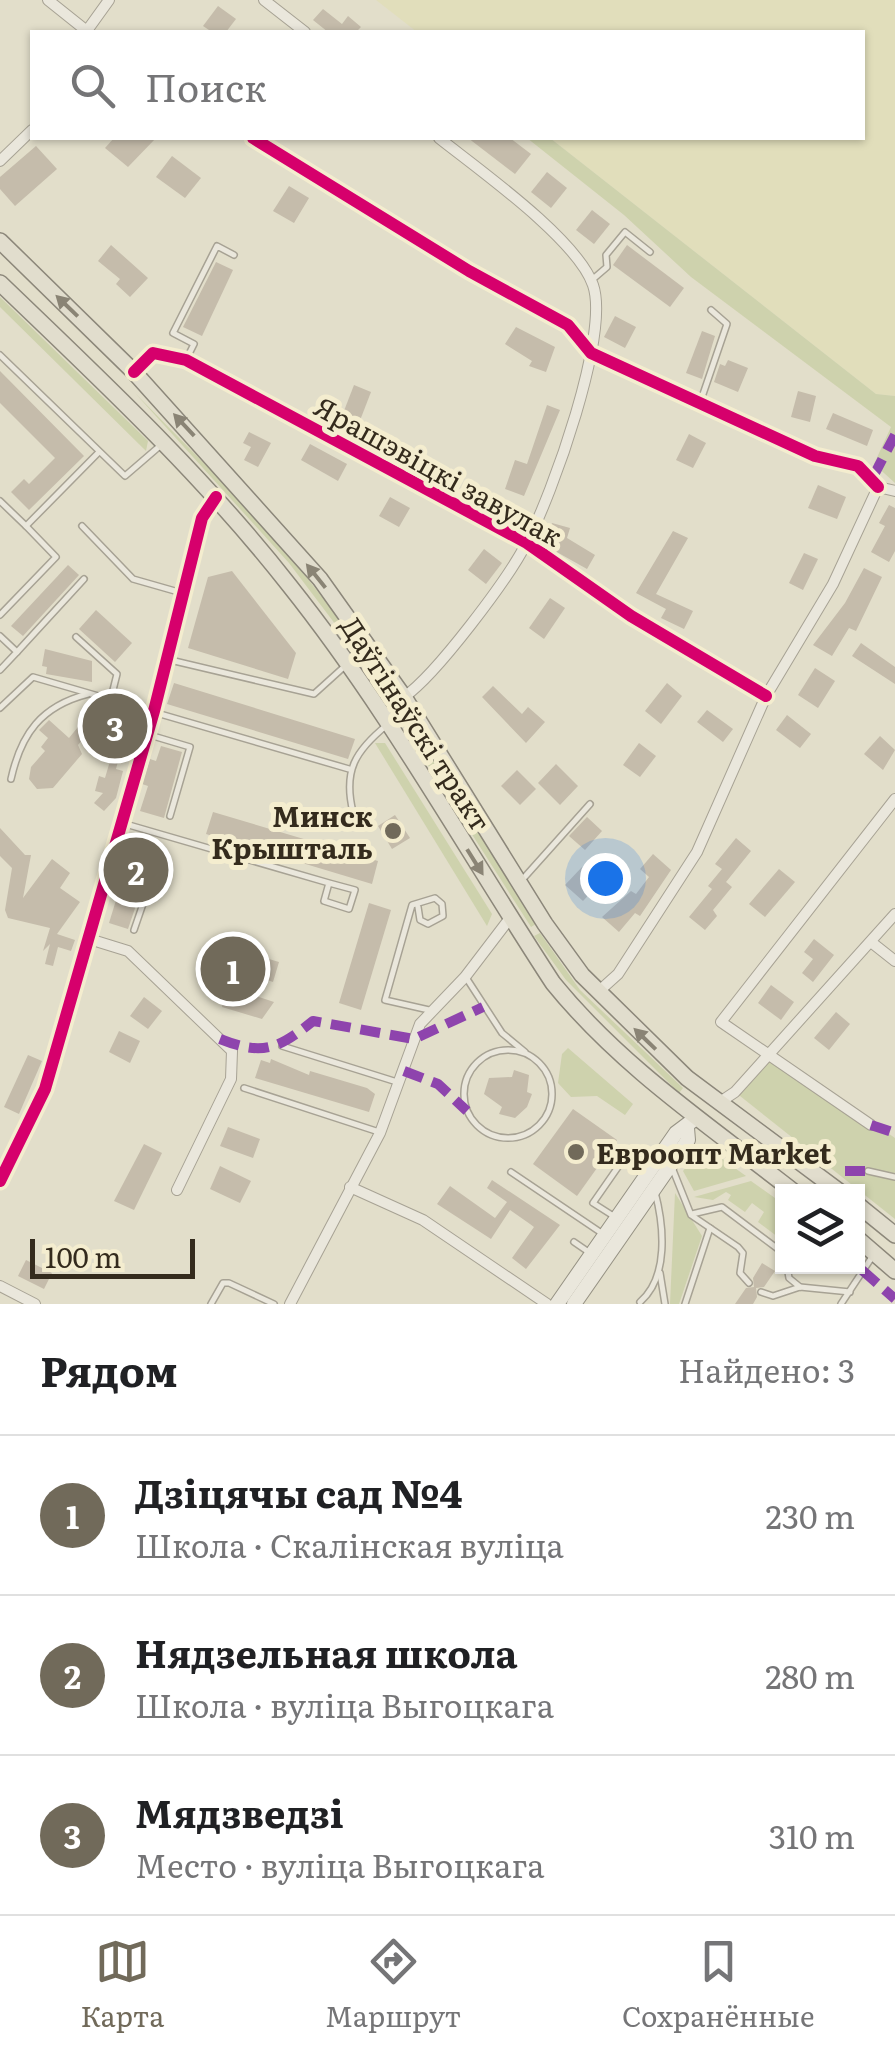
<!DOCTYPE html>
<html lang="ru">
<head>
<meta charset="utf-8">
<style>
	:root { --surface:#fff; --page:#f2f2f2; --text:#202124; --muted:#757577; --line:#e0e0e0; --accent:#716a5a }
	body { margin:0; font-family:Literata,serif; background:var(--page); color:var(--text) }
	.controls { position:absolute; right:30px; bottom:30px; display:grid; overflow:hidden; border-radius:0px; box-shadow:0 2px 8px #0004 }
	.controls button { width:90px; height:90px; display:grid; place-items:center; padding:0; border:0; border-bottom:2px solid var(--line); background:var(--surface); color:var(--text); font:50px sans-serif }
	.scale { position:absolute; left:30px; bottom:25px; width:165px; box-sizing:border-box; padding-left:10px; border:5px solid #342b1d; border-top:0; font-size:28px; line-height:35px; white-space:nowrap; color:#342b1d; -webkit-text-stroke:8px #f4edcf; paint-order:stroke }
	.you { position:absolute; left:605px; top:878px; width:35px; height:35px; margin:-25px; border:8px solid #fff; border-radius:50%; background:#1a73e8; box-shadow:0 0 0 15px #1a73e833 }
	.badge { display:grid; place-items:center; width:65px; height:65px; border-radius:50%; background:var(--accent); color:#fff; font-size:32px; font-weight:700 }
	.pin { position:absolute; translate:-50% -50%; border:5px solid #fff; box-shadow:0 2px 10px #0006 }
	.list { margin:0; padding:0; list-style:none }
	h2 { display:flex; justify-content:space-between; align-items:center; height:130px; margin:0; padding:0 40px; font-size:42px }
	h2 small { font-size:32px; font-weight:400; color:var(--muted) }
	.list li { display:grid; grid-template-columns:65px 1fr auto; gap:30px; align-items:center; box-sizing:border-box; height:160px; padding:0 40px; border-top:2px solid var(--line) }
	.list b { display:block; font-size:38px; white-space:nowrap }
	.list p { margin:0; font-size:32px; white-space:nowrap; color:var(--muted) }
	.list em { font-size:32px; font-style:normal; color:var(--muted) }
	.icon { flex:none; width:55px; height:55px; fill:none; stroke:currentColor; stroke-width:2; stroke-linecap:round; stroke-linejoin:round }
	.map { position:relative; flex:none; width:895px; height:1304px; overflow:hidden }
	.search { position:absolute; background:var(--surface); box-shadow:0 2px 8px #0004; left:30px; right:30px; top:30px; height:110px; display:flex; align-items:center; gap:25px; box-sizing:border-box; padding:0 35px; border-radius:0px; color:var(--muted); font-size:38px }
	.sheet { height:610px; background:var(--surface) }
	nav { display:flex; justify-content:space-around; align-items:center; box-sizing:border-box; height:140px; border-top:2px solid var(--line); background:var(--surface); font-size:28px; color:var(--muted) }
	nav a { display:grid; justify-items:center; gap:5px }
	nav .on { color:var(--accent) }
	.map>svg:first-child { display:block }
</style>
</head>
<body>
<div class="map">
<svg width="895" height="1304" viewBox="0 0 895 1304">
	<rect width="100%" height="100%" fill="#e2deca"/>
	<!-- farmland -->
	<path fill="#e1debb" d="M376,0H895V396L876,394L550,138H862V32H417Z"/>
	<!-- green -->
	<g fill="#ced2ad">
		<path d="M527,138H550L876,394L895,396V483L874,464L891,427L691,277L624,215Z"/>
		<path d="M0,297L148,441L146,451L0,307Z"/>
		<path d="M135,393C197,457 261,517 315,588C397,694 465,811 536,924L531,927L354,649L289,563Z"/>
		<path d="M375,743H385L492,914L487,926Z"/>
		<path d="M540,933L580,990L683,1088L679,1093L566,980L534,936Z"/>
		<path d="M568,1048L633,1104L625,1115L597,1096L571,1097L558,1083L562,1054Z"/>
		<path d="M770,1052L895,1138V1219L735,1092Z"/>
		<path d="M703,1153H714L746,1176L694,1191L683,1171L694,1157Z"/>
		<path d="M751,1181L782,1203V1240L758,1222L764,1212L752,1203L745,1212L728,1200L731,1195L726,1192L713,1200L694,1197Z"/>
		<path d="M675,1193L702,1236L679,1304H670Z"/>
	</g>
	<!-- building -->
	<g fill="#c5bcab">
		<path d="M218,6L236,19L226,32H212L203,26Z"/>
		<path d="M323,9L342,24L348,16L361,27L356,32H328L313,20Z"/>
		<path d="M114,138H156L128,167L105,148Z"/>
		<path d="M468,138H510L531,154L515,174Z"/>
		<path d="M36,146L57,169L15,206L0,189V177Z"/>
		<path d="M172,156L201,178L185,198L156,177Z"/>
		<path d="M547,172L567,188L551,208L531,192Z"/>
		<path d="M289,186L309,198L294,223L273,211Z"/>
		<path d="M592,210L610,224L594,244L576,230Z"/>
		<path d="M111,245L148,278L130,297L116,284L120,279L98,261Z"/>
		<path d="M627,245L684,288L670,307L613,265Z"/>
		<path d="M216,262L233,270L202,336L183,327Z"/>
		<path d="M615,316L636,327L625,348L604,337Z"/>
		<path d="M516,327L555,347L546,372L529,366L532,361L505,344Z"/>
		<path d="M702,331L715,336L702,379L686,373Z"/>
		<path d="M728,360L748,368L738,392L714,382L720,364L725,366Z"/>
		<path d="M0,371L84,456L29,510L11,492L24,479L29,484L55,458L0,403Z"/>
		<path d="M354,385L371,392L359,423L342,416Z"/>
		<path d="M798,391L816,396L810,422L791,417Z"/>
		<path d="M547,405L560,410L524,496L505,489L515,460L527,464Z"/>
		<path d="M833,413L873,430L867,446L826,429Z"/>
		<path d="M249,432L271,443L258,467L244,460L251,447L243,443Z"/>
		<path d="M689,434L706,443L693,468L676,460Z"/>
		<path d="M310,444L347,464L338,481L301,460Z"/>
		<path d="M818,485L846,497L837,519L808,508Z"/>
		<path d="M390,497L410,508L399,527L379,516Z"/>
		<path d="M889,505L895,508V551L889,562L871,552L885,526L879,523Z"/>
		<path d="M552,523L570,528L567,538L595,555L587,569L546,546Z"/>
		<path d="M673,531L688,538L656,594L693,611L684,629L661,618L666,609L636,593Z"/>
		<path d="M484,549L502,563L486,584L468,570Z"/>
		<path d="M804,553L818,559L803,590L789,583Z"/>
		<path d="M68,565L79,575L23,636L11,626Z"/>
		<path d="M864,568L882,577L856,631L849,628L832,656L813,645L845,603Z"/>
		<path d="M232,571L296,653L288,679L188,648L208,577Z"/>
		<path d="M550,598L565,608L544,639L529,628Z"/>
		<path d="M96,610L132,643L115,662L79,629Z"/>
		<path d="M861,643L895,667V684L852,656Z"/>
		<path d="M45,649L92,661V682L46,674L47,667L42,666Z"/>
		<path d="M815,668L835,681L818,708L798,695Z"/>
		<path d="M174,683L355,739L348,759L167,704Z"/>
		<path d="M667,683L682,696L661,724L645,711Z"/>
		<path d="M493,686L522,714L528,707L545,722L526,743L482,697Z"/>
		<path d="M707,710L733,729L723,742L697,722Z"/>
		<path d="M119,714L139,720L131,749L122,746L116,769L123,771L116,798L104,811L94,803L103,793L95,791L99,776L105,778L110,761L104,759Z"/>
		<path d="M787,715L811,734L800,748L776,730Z"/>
		<path d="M49,720L69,738L78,727L86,735L78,745L82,754L53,788L37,789L29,779L31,767L45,751L41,747L48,738L39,730Z"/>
		<path d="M880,736L895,750L883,770L864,754Z"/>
		<path d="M639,743L656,756L640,777L623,765Z"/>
		<path d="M161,746L182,752L164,818L140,811L148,786L142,784L150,759L156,761Z"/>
		<path d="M556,764L578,786L560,805L538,783Z"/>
		<path d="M517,770L536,789L520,805L501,786Z"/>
		<path d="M213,812L378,861L372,884L206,834Z"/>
		<path d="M395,815L410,838L392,849L378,826Z"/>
		<path d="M587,817L602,831L585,850L569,836Z"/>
		<path d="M0,828L25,855H31L23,898L52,859L70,873L60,888L80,902L57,934L75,940L71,951L58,947L53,966L45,964L50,944L43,951L50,928L8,918L5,910L12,868L0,856Z"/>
		<path d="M736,838L751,851L726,882L732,887L713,910L717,916L705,930L689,917L712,889L708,886L722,869L715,864Z"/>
		<path d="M653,854L671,870L640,916L635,913L619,932L602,917L631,891L636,894L649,877L640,869Z"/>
		<path d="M128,861L148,870L128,929L109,923Z"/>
		<path d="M582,867L600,883L583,901L565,885Z"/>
		<path d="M779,869L795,882L765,917L749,904Z"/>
		<path d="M369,903L391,910L361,1010L339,1003Z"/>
		<path d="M814,939L834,955L813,982L802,973L813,959L804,952Z"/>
		<path d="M239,950L279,962L273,982L261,978L256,996L274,1002L262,1019L222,1007L225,997L217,995L220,984L241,991L246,973L233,969Z"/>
		<path d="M771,985L794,1002L781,1020L758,1003Z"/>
		<path d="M144,997L162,1011L148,1029L130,1016Z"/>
		<path d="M836,1012L850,1024L829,1050L814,1038Z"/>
		<path d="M119,1031L140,1041L130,1063L109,1052Z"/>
		<path d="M28,1055L42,1061L19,1114L4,1107Z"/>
		<path d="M271,1059L309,1075L310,1071L367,1088L375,1094L369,1112L255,1078L261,1060L270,1063Z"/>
		<path d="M514,1070L529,1075L527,1092L532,1094L527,1107L515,1118L499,1114L502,1107L484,1094L489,1078L512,1077Z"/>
		<path d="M573,1109L617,1140L577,1196L533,1164Z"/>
		<path d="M228,1127L260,1139L253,1158L220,1146Z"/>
		<path d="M144,1144L162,1153L134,1210L114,1201Z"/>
		<path d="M220,1166L251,1181L240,1203L210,1189Z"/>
		<path d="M492,1180L560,1225L526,1269L512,1258L534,1227L530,1224L510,1210L491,1239L437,1204L450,1186L495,1218L507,1202L487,1188Z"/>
		<path d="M26,1260L52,1273L44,1289L18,1276Z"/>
		<path d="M762,1263L775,1271L764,1287L756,1288L757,1297L753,1304H735L746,1288L754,1287L753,1278Z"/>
	</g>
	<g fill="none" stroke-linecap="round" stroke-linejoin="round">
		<defs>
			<g id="service">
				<path d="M593,279L607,267L606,255L625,232L650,252"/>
				<path d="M0,355L125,476L161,445"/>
				<path d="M187,358L194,344L173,333L217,246L234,255"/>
				<path d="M701,400L727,324L711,310"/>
				<path d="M0,501L26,526L99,452"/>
				<path d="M82,526L133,579L182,593"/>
				<path d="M0,615L56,557L26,526"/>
				<path d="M0,636L17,652L0,670"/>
				<path d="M76,637L117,674L111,698"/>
				<path d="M17,652L84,579"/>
				<path d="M166,659L314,694L345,666"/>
				<path d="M0,708L33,677L349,769"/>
				<path d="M153,736L190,747L170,816"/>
				<path d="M11,779C21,734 41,706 88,694"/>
				<path d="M353,812C343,771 355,751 387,725"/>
				<path d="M122,823L329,883L355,890L349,909L324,901L329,883"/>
				<path d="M114,849L156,866L134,930"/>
				<path d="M522,880L590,804"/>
				<path d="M418,907L420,920L428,924L443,916L442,904L435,898L412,905L385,1000L429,1010"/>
				<path d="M467,979L502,1033L525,1052"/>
				<path d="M282,1046L397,1082"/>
				<circle cx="508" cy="1094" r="44"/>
				<path d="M244,1088L379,1132"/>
				<path d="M673,1170L691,1215L738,1247L743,1253L740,1273L749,1283"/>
				<path d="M868,1171L895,1177"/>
				<path d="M511,1172L603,1234"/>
				<path d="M692,1214L722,1207L782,1252"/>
				<path d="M615,1217L593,1203L625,1157"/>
				<path d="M574,1242L590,1253"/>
				<path d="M787,1266L789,1278L800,1287"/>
				<path d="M660,1273L665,1304"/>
				<path d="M761,1292L773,1296L800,1287L850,1292"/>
				<path d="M640,1302C669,1277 664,1226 655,1192"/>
				<path d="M211,1304L223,1283H229L274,1304"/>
				<path d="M685,1304L710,1228"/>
				<path d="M841,1304L874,1254"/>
			</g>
			<g id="minor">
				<path d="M48,0L88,32"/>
				<path d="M264,0L305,32"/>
				<path d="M86,32L109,0"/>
				<path d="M253,138L469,271L568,325L591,353L815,456L858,466L878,487"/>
				<path d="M0,161L32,130"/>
				<path d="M134,372L153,353L186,360L527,543L631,616L766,696"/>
				<path d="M878,487L895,491"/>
				<path d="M404,697C436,675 509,578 527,542C552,495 610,334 593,285C577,239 478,169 439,138"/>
				<path d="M86,938L128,951L232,1051L231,1079L177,1190"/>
				<path d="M871,942L895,961"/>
				<path d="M598,992L618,974L697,852L766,696L833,584L878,487"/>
				<path d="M720,1102L735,1092L895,914"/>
				<path d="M871,1125L721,1022L895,799"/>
				<path d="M0,1181L45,1089L154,711L202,518L216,497"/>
				<path d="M350,1187L423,1220L547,1304"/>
				<path d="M0,1286L35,1304"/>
				<path d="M290,1304L380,1133L420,1024L465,977L510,918"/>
			</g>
			<g id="secondary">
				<path d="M557,1304L676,1133L696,1118"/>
				<path d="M574,1304L688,1140L687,1128"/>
			</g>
			<g id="primary">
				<path d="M0,241L134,372L320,579L404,697L545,924L582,975L687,1078L840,1192"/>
				<path d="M0,283C100,379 203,475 289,585C388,709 466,850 553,983C621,1067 710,1126 794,1192"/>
				<path d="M858,1205L895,1235"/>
				<path d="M858,1239L895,1271"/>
			</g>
		</defs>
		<!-- service casing -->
		<use href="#service" stroke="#a7a294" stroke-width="8"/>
		<!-- minor casing -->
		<use href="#minor" stroke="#a7a294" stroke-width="12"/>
		<!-- secondary casing -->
		<use href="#secondary" stroke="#969284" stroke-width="16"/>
		<!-- primary casing -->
		<use href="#primary" stroke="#8c877a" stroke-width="18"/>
		<!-- service -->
		<use href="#service" stroke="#eae7dc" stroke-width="5"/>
		<!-- minor -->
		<use href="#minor" stroke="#eae7dc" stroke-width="10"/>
		<!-- secondary -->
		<use href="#secondary" stroke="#eae7dc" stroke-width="14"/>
		<!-- primary -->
		<use href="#primary" stroke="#e1ddcd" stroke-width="15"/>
		<!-- quiet -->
		<g stroke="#8e44ad" stroke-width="10" stroke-dasharray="20 10" stroke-linecap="butt">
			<path d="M873,477L895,435"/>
			<path d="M220,1039C263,1056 278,1049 313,1021L414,1039L483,1007"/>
			<path d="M404,1071L438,1084L467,1111"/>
			<path d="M871,1125L895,1133"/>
			<path d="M845,1171H868"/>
			<path d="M862,1270L895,1299"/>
		</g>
		<defs>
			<g id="cycleway">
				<path d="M253,138L469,271L568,325L591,353L815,456L858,466L878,487"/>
				<path d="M134,372L153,353L186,360L527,543L631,616L766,696"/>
				<path d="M0,1181L45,1089L154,711L202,518L216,497"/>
			</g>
		</defs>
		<!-- cycleway casing -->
		<use href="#cycleway" stroke="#f4edcf" stroke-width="19"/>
		<!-- cycleway -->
		<use href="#cycleway" stroke="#d6006c" stroke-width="12"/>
	</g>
	<!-- one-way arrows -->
	<defs><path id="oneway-solid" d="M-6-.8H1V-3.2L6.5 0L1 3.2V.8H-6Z" transform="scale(2.5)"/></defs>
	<g fill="#8a8475">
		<use href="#oneway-solid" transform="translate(67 306) rotate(-136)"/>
		<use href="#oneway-solid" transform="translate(184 425) rotate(-133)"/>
		<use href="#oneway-solid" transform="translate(316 576) rotate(-129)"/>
		<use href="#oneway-solid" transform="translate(475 862) rotate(58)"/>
		<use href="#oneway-solid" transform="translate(645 1039) rotate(-136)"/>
	</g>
	<!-- markers -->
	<g fill="#716a5a" stroke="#f4edcf" stroke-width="4">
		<circle cx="393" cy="831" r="10"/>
		<circle cx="576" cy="1152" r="10"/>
	</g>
	<g text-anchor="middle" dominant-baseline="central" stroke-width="10" stroke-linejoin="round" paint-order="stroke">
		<!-- street labels -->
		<g font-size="28" fill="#342b1d" stroke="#f4edcf">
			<text transform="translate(439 470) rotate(29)">Ярашэвіцкі завулак</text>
			<text transform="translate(417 723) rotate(57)">Даўгінаўскі тракт</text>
		</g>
		<!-- poi labels -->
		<g font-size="28" font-weight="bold" fill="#342b1d" stroke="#f4edcf" text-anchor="end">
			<text x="373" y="815">Минск<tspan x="373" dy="32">Крышталь</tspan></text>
			<text x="596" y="1152" text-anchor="start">Евроопт Market</text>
		</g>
	</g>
</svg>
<div class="controls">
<button><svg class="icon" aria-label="layers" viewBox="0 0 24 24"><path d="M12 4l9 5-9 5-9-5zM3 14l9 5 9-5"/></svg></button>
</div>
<div class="scale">100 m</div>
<div class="you"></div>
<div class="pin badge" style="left:233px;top:969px">1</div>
<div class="pin badge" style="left:136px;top:870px">2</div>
<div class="pin badge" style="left:115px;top:726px">3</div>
<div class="search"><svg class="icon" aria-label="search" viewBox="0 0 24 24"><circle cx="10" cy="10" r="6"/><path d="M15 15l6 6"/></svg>Поиск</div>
</div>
<section class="sheet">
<h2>Рядом<small>Найдено: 3</small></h2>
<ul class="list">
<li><span class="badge">1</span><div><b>Дзіцячы сад №4</b><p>Школа · Скалінская вуліца</p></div><em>230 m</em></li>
<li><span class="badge">2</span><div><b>Нядзельная школа</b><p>Школа · вуліца Выгоцкага</p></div><em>280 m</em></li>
<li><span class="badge">3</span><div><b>Мядзведзі</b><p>Место · вуліца Выгоцкага</p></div><em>310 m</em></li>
</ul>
</section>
<nav>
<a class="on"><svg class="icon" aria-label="map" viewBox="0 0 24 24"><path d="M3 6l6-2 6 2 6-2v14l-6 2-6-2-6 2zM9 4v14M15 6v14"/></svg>Карта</a>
<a><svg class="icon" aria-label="directions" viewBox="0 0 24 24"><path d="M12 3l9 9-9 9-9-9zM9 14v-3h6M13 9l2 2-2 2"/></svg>Маршрут</a>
<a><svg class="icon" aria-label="saved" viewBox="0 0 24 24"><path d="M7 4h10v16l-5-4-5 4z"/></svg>Сохранённые</a>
</nav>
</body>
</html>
